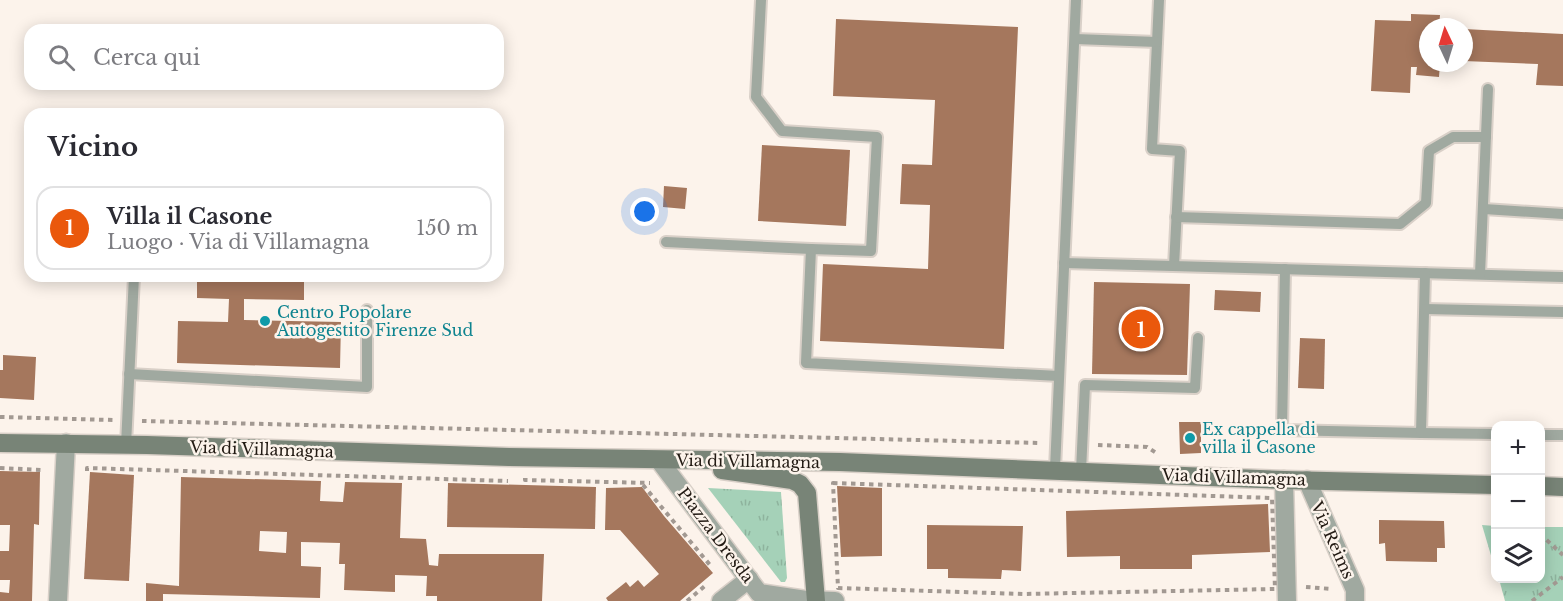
<!DOCTYPE html>
<html lang="it">
<head>
<meta charset="utf-8">
<style>
	:root { --surface:#fff; --page:#f7f7f7; --text:#2b2b33; --muted:#7c7c81; --line:#e1e1e2; --accent:#ea580c }
	body { margin:0; font-family:"Libre Baskerville",serif; background:var(--page); color:var(--text) }
	.controls { position:absolute; right:18px; bottom:18px; display:grid; overflow:hidden; border-radius:12px; box-shadow:0 3px 15px #0003 }
	.controls button { width:54px; height:54px; display:grid; place-items:center; padding:0; border:0; border-bottom:2px solid var(--line); background:var(--surface); color:var(--text); font:30px sans-serif }
	.compass { position:absolute; left:1419px; top:18px; width:54px; height:54px; border-radius:50%; background:var(--surface); box-shadow:0 3px 15px #0003; rotate:356deg }
	.you { position:absolute; left:645px; top:212px; width:21px; height:21px; margin:-15px; border:4px solid #fff; border-radius:50%; background:#1a73e8; box-shadow:0 0 0 9px #1a73e833 }
	.badge { display:grid; place-items:center; width:39px; height:39px; border-radius:50%; background:var(--accent); color:#fff; font-size:20px; font-weight:700 }
	.pin { position:absolute; translate:-50% -50%; border:3px solid #fff; box-shadow:0 2px 6px #0006 }
	.list { margin:0; padding:0; list-style:none }
	h2 { display:flex; justify-content:space-between; align-items:center; height:78px; margin:0; padding:0 24px; font-size:26px }
	h2 small { font-size:20px; font-weight:400; color:var(--muted) }
	.list li { display:grid; grid-template-columns:39px 1fr auto; gap:18px; align-items:center; box-sizing:border-box; height:84px; margin:0 12px 12px; padding:0 12px; border:2px solid var(--line); border-radius:18px }
	.list b { display:block; font-size:22px; white-space:nowrap }
	.list p { margin:0; font-size:20px; white-space:nowrap; color:var(--muted) }
	.list em { font-size:20px; font-style:normal; color:var(--muted) }
	.icon { flex:none; width:33px; height:33px; fill:none; stroke:currentColor; stroke-width:2; stroke-linecap:round; stroke-linejoin:round }
	.map { position:relative; flex:none; width:1563px; height:601px; overflow:hidden }
	.search { position:absolute; background:var(--surface); box-shadow:0 3px 15px #0003; left:24px; top:24px; width:480px; height:66px; display:flex; align-items:center; gap:15px; box-sizing:border-box; padding:0 21px; border-radius:18px; color:var(--muted); font-size:22px }
	.panel { position:absolute; background:var(--surface); box-shadow:0 3px 15px #0003; left:24px; top:108px; width:480px; height:174px; border-radius:18px }
	.map>svg:first-child { display:block }
</style>
</head>
<body>
<div class="map">
<svg width="1563" height="601" viewBox="0 0 1563 601">
	<defs>
		<pattern id="grass-tufts" width="24" height="20" patternUnits="userSpaceOnUse" patternTransform="scale(1.5)"><rect width="24" height="20" fill="#a5d1b8"/><path d="M3 7l-1-3M5 7V3M7 7l1-3M15 17l-1-3M17 17v-4M19 17l1-3" fill="none" stroke="#8eb39d"/></pattern>
	</defs>
	<rect width="100%" height="100%" fill="#fcf3eb"/>
	<!-- grass -->
	<g fill="url(#grass-tufts)">
		<path d="M708,488L781,492L787,578L785,582H781Z"/>
		<path d="M1482,525L1495,526V569Z"/>
		<path d="M1541,527H1563V601H1505L1499,579L1540,578Z"/>
	</g>
	<!-- building -->
	<g fill="#a5775d" fill-rule="evenodd">
		<path d="M1411,14L1440,15L1439,27H1428V63H1440L1439,77L1416,75L1417,67H1411L1410,93L1371,91L1375,20L1411,21Z"/>
		<path d="M836,19L1018,27L1004,349L820,341L823,264L928,269L930,205L900,204L902,164L932,165L935,100L833,96Z"/>
		<path d="M1464,29L1563,34V86L1536,85L1538,64L1464,61Z"/>
		<path d="M762,145L850,150L846,226L758,221Z"/>
		<path d="M664,186L687,188L685,209L663,207Z"/>
		<path d="M197,276H304V300L244,299V320L341,322L340,368L177,363L178,321L228,322L229,299L197,298Z"/>
		<path d="M1094,282L1190,284L1187,375L1092,374Z"/>
		<path d="M1215,290L1261,292L1260,312L1214,310Z"/>
		<path d="M1300,338L1325,339L1324,389L1298,388Z"/>
		<path d="M3,355L36,357L34,400L0,398V370H3Z"/>
		<path d="M1179,422H1201V453L1180,454Z"/>
		<path d="M0,471L40,472L39,525L34,524L32,601H0V592L9,593L10,580H0V551H9L10,525H0Z"/>
		<path d="M90,472L134,475L129,581L84,579Z"/>
		<path d="M181,477L321,481L320,501L343,502L345,482L402,483L400,538L426,539L429,565L438,566L439,554H544L542,601H437V596H426L427,576L395,575V592L344,590L345,564H339L340,543L301,542V566L321,567L320,598L163,594V601H146V583L179,586ZM260,531L287,532L286,553L259,551Z"/>
		<path d="M448,483L596,487L595,529L447,527Z"/>
		<path d="M837,486L882,488V556L841,557Z"/>
		<path d="M642,487L664,516L713,573L680,601H608L606,598L626,582L630,587L638,580L644,587L659,574L620,530H605L606,488Z"/>
		<path d="M1268,504L1270,552L1192,555V569H1120V556L1067,557L1066,511Z"/>
		<path d="M1379,520L1444,521L1445,548H1437V562L1386,561L1385,543L1379,544Z"/>
		<path d="M927,525L1023,526L1021,571L1002,570L1001,579L948,578V569H927Z"/>
	</g>
	<g fill="none" stroke-linecap="round" stroke-linejoin="round">
		<defs>
			<g id="lane">
				<path d="M761,0L756,97L782,131L877,137L871,251L811,249L806,363L1059,376"/>
				<path d="M1159,0L1152,149L1180,151L1174,266"/>
				<path d="M1075,39L1157,42"/>
				<path d="M1484,209L1563,214"/>
				<path d="M1176,217L1400,224L1426,203L1429,151L1453,137H1486"/>
				<path d="M666,242L811,249"/>
				<path d="M1064,263L1563,277"/>
				<path d="M1285,269L1282,430L1421,433L1425,273"/>
				<path d="M1480,274L1488,89"/>
				<path d="M1425,309L1563,312"/>
				<path d="M129,374L367,387V310"/>
				<path d="M1421,433L1496,434"/>
				<path d="M1540,435H1563"/>
				<path d="M126,445L134,276"/>
				<path d="M1055,469L1076,0"/>
				<path d="M1081,471L1085,385L1195,388L1198,338"/>
			</g>
			<g id="street">
				<path d="M659,460L759,593L806,600L835,601"/>
				<path d="M1284,480L1287,601"/>
				<path d="M1307,480L1355,590V601"/>
				<path d="M58,601L66,443"/>
				<path d="M721,601L749,579"/>
			</g>
			<g id="secondary">
				<path d="M0,443L147,445L509,457L840,462L1284,480L1496,485"/>
				<path d="M722,470L792,480L800,484L807,493L816,601"/>
				<path d="M1540,486L1563,487"/>
			</g>
		</defs>
		<!-- lane casing -->
		<use href="#lane" stroke="#d9d0c8" stroke-width="14"/>
		<!-- street casing -->
		<use href="#street" stroke="#d9d0c8" stroke-width="21"/>
		<!-- secondary casing -->
		<use href="#secondary" stroke="#d9d0c8" stroke-width="21"/>
		<!-- path -->
		<g stroke="#a29992" stroke-width="4" stroke-dasharray="4.5 4.5" stroke-linecap="butt">
			<path d="M0,417L113,420"/>
			<path d="M142,421L1040,443"/>
			<path d="M1098,445L1147,447L1158,454"/>
			<path d="M0,468L43,470V471"/>
			<path d="M87,471V468L508,481"/>
			<path d="M525,478V480L650,483"/>
			<path d="M833,483L1272,498L1275,589L1023,594L838,588Z"/>
			<path d="M643,485L710,565"/>
			<path d="M1540,534L1563,555"/>
			<path d="M1306,587L1332,589"/>
			<path d="M687,601L706,585"/>
			<path d="M1532,601L1563,577"/>
		</g>
		<!-- lane -->
		<use href="#lane" stroke="#a0a9a0" stroke-width="10"/>
		<!-- street -->
		<use href="#street" stroke="#a0a9a0" stroke-width="18"/>
		<!-- secondary -->
		<use href="#secondary" stroke="#788477" stroke-width="18"/>
	</g>
	<!-- markers -->
	<g fill="#0f9aa8" stroke="#fcf3eb" stroke-width="2">
		<circle cx="265" cy="321" r="6"/>
		<circle cx="1190" cy="438" r="6"/>
	</g>
	<g text-anchor="middle" dominant-baseline="central" stroke-width="5" stroke-linejoin="round" paint-order="stroke">
		<!-- culture labels -->
		<g font-size="16" fill="#0d838f" stroke="#fcf3eb" text-anchor="start">
			<text x="277" y="312">Centro Popolare<tspan x="277" dy="18">Autogestito Firenze Sud</tspan></text>
			<text x="1202" y="429">Ex cappella di<tspan x="1202" dy="18">villa il Casone</tspan></text>
		</g>
		<!-- street labels -->
		<g font-size="16" fill="#221a13" stroke="#fcf3eb">
			<text transform="translate(262 449) rotate(2)">Via di Villamagna</text>
			<text transform="translate(748 461) rotate(1)">Via di Villamagna</text>
			<text transform="translate(1234 477) rotate(2)">Via di Villamagna</text>
			<text transform="translate(716 535) rotate(53)">Piazza Dresda</text>
			<text transform="translate(1333 540) rotate(66)">Via Reims</text>
		</g>
	</g>
</svg>
<div class="controls">
<button>+</button>
<button>−</button>
<button><svg class="icon" aria-label="layers" viewBox="0 0 24 24"><path d="M12 4l9 5-9 5-9-5zM3 14l9 5 9-5"/></svg></button>
</div>
<svg class="compass" viewBox="-18 -18 36 36"><path d="M0-13l5 13h-10z" fill="#e53935"/><path d="M0 13l5-13h-10z" fill="#7c7c81"/></svg>
<div class="you"></div>
<div class="pin badge" style="left:1141px;top:329px">1</div>
<div class="search"><svg class="icon" aria-label="search" viewBox="0 0 24 24"><circle cx="10" cy="10" r="6"/><path d="M15 15l6 6"/></svg>Cerca qui</div>
<section class="panel">
<h2>Vicino<small></small></h2>
<ul class="list">
<li><span class="badge">1</span><div><b>Villa il Casone</b><p>Luogo · Via di Villamagna</p></div><em>150 m</em></li>
</ul>
</section>
</div>
</body>
</html>
